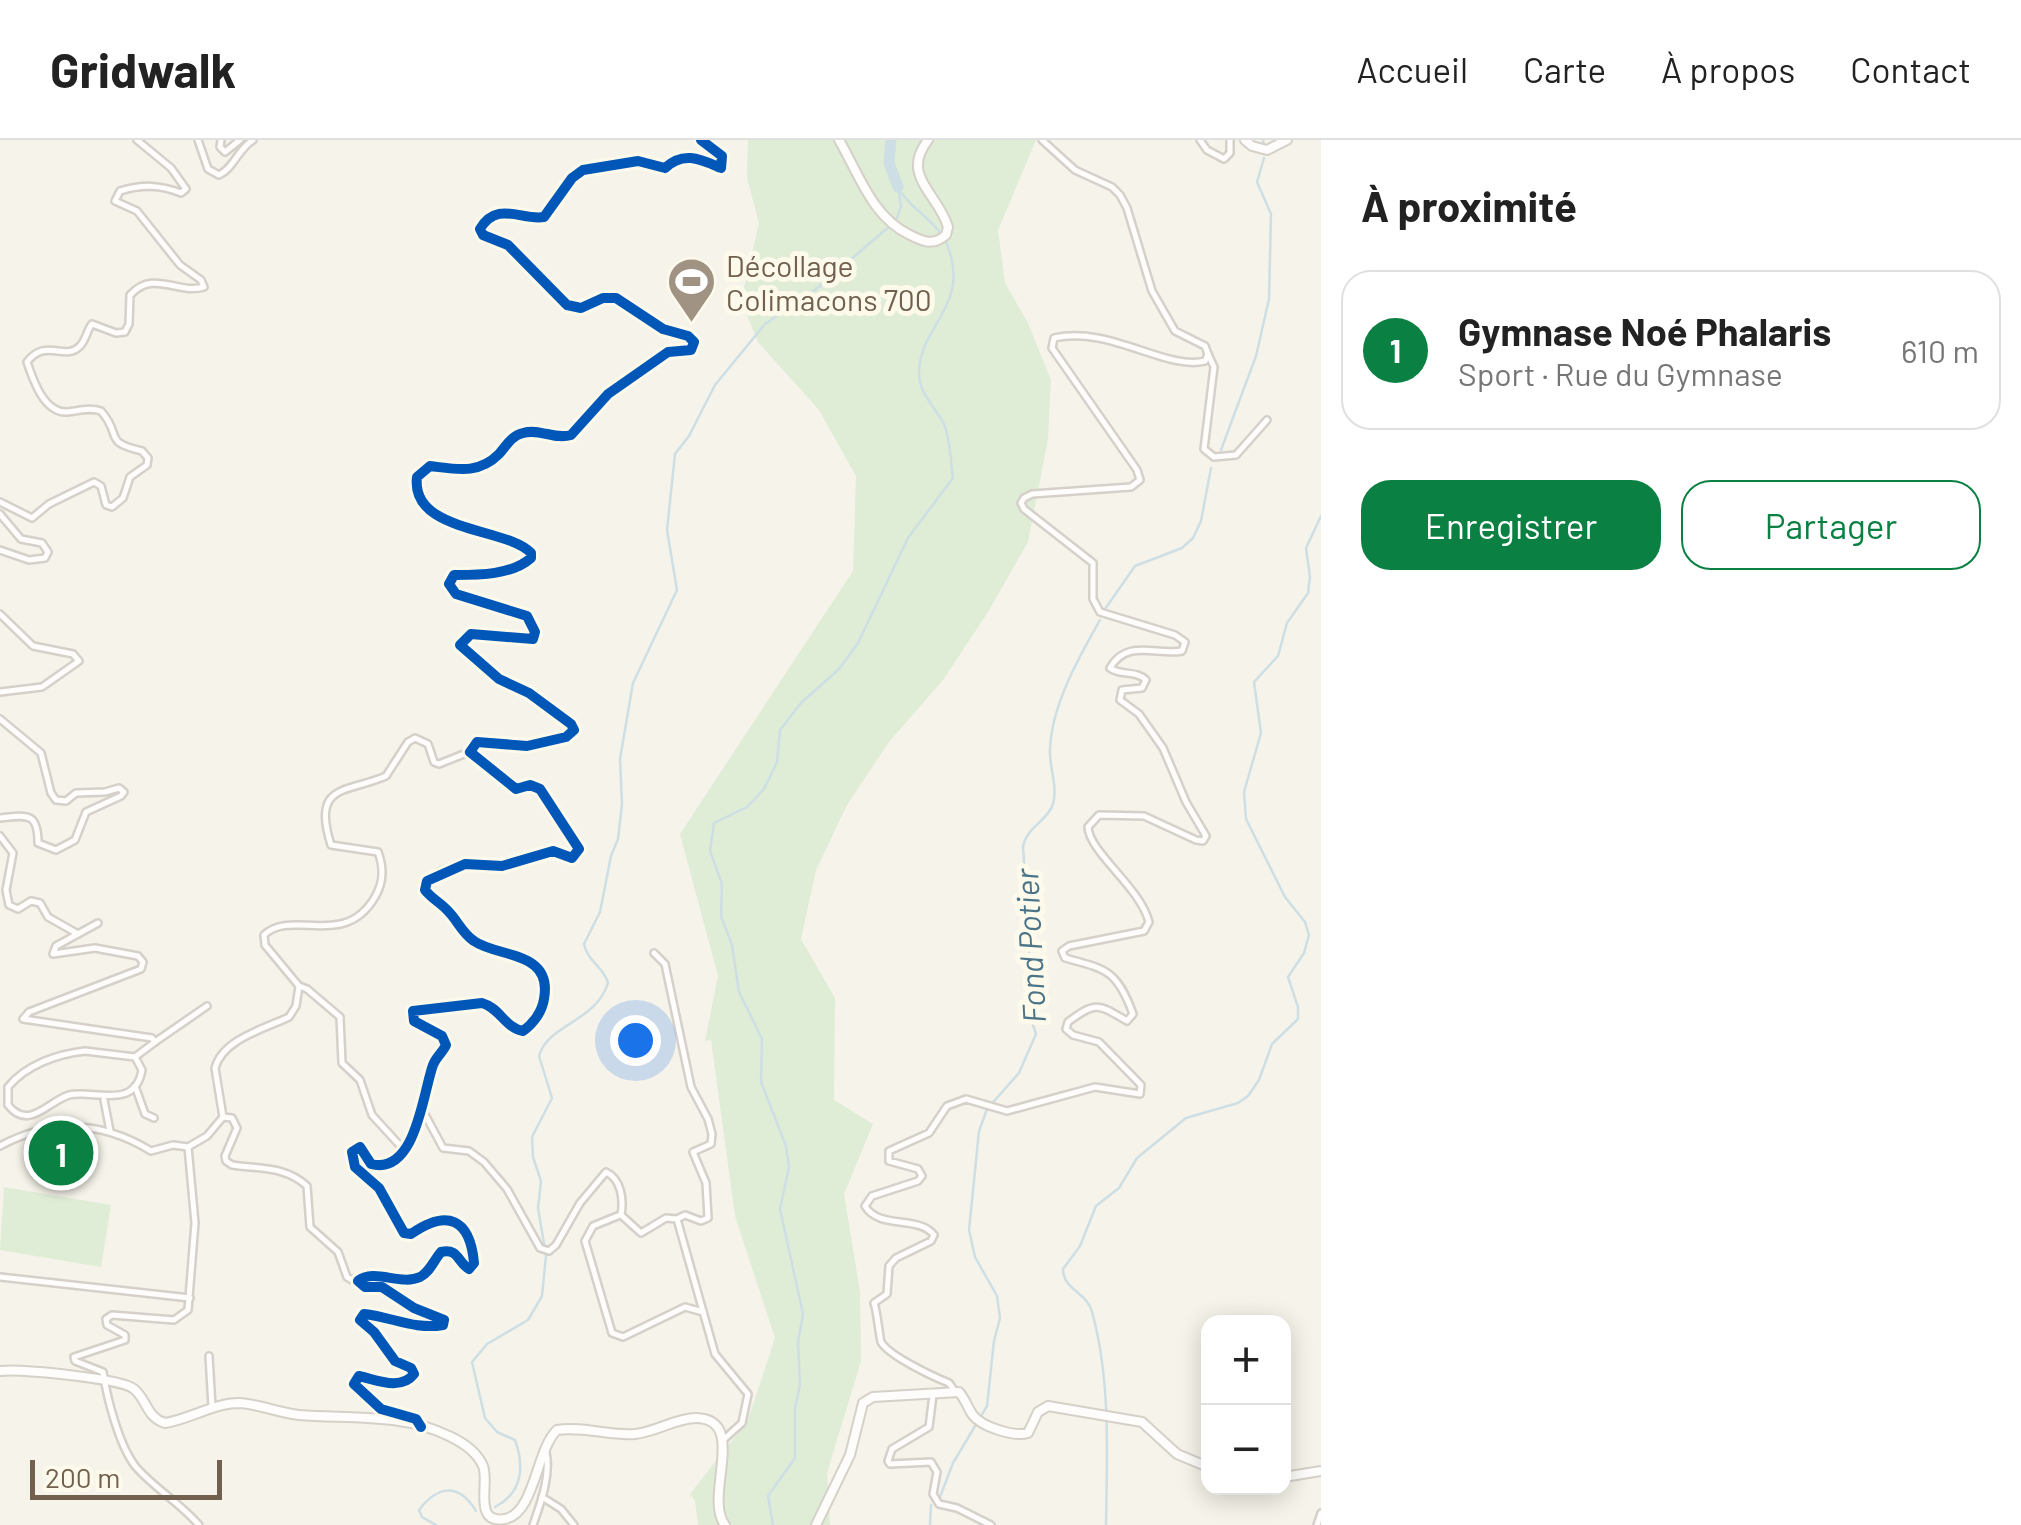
<!DOCTYPE html>
<html lang="fr">
<head>
<meta charset="utf-8">
<style>
	:root { --surface:#fff; --page:#f6f6f6; --text:#222; --muted:#767676; --line:#e0e0e0; --accent:#0b8043 }
	body { margin:0; font-family:Barlow,sans-serif; background:var(--page); color:var(--text) }
	.controls { position:absolute; right:30px; bottom:30px; display:grid; overflow:hidden; border-radius:20px; box-shadow:0 5px 25px #0003 }
	.controls button { width:90px; height:90px; display:grid; place-items:center; padding:0; border:0; border-bottom:2px solid var(--line); background:var(--surface); color:var(--text); font:50px sans-serif }
	.scale { position:absolute; left:30px; bottom:25px; width:192px; box-sizing:border-box; padding-left:10px; border:5px solid #71604d; border-top:0; font-size:28px; line-height:35px; white-space:nowrap; color:#71604d; -webkit-text-stroke:8px #fdfaec; paint-order:stroke }
	.you { position:absolute; left:635px; top:900px; width:35px; height:35px; margin:-25px; border:8px solid #fff; border-radius:50%; background:#1a73e8; box-shadow:0 0 0 15px #1a73e833 }
	.badge { display:grid; place-items:center; width:65px; height:65px; border-radius:50%; background:var(--accent); color:#fff; font-size:32px; font-weight:700 }
	.pin { position:absolute; translate:-50% -50%; border:5px solid #fff; box-shadow:0 2px 10px #0006 }
	.list { margin:0; padding:0; list-style:none }
	h2 { display:flex; justify-content:space-between; align-items:center; height:130px; margin:0; padding:0 40px; font-size:42px }
	h2 small { font-size:32px; font-weight:400; color:var(--muted) }
	.list li { display:grid; grid-template-columns:65px 1fr auto; gap:30px; align-items:center; box-sizing:border-box; height:160px; margin:0 20px 20px; padding:0 20px; border:2px solid var(--line); border-radius:30px }
	.list b { display:block; font-size:38px; white-space:nowrap }
	.list p { margin:0; font-size:32px; white-space:nowrap; color:var(--muted) }
	.list em { font-size:32px; font-style:normal; color:var(--muted) }
	.actions { display:flex; gap:20px; padding:30px 40px }
	.actions a { flex:1; padding:22px 0; border:2px solid var(--accent); border-radius:30px; text-align:center; font-size:35px; color:var(--accent) }
	.actions .main { background:var(--accent); color:#fff }
	.map { position:relative; flex:none; width:1321px; height:1385px; overflow:hidden }
	header { display:flex; align-items:center; gap:60px; box-sizing:border-box; height:140px; padding:0 50px; background:var(--surface); border-bottom:2px solid var(--line) }
	header strong { font-size:48px }
	nav { display:flex; gap:55px; margin-inline-start:auto; font-size:35px }
	main { display:flex }
	aside { flex:1; background:var(--surface) }
	.map>svg:first-child { display:block }
</style>
</head>
<body>
<header>
<strong>Gridwalk</strong>
<nav><a>Accueil</a><a>Carte</a><a>À propos</a><a>Contact</a></nav>
</header>
<main>
<div class="map">
<svg width="1321" height="1385" viewBox="0 0 1321 1385">
	<rect width="100%" height="100%" fill="#f6f3ea"/>
	<!-- green -->
	<g fill="#dfecd6">
		<path d="M748,0H1036L998,90L1005,143L1028,183L1051,240L1048,299L1028,402L988,472L943,540L889,602L847,665L816,730L801,799L835,858L834,960L873,984L844,1054L860,1152L861,1221L827,1333L830,1385H698L695,1361L690,1354L748,1280L775,1198L735,1076L711,900L705,901L718,836L680,694L853,431L856,336L819,270L758,202L741,161L759,83L747,38Z"/>
		<path d="M4,1047L111,1065L101,1127L0,1110Z"/>
	</g>
	<g fill="none" stroke-linecap="round" stroke-linejoin="round">
		<!-- stream -->
		<g stroke="#cddfe4" stroke-width="2.5">
			<path d="M1263,0L1264,5"/>
			<path d="M897,78L901,66L899,53"/>
			<path d="M1221,310L1256,216L1269,159L1271,74L1257,42L1264,18"/>
			<path d="M1105,469L1135,426L1182,408L1193,398L1201,381L1211,328"/>
			<path d="M940,1357L953,1323L987,1266L994,1201L1000,1178L997,1156L975,1117L969,1090L979,991L987,969L1019,933L1036,894L1025,862L1030,802L1023,707C1027,686 1047,682 1053,664C1058,646 1049,627 1050,610C1051,566 1079,517 1100,480"/>
			<path d="M495,1367C522,1353 525,1327 515,1300L497,1292L485,1278L472,1222L487,1204L528,1180L542,1156L546,1115L538,1068L541,1041L533,1017L532,997L552,958L539,916C548,884 596,882 608,843C604,827 587,821 584,804L600,772L611,716L618,699L622,664L620,619L633,543L677,450L667,390L675,314L689,296L715,245L765,184L816,149L891,85"/>
			<path d="M436,1385L422,1377L419,1370C438,1345 459,1343 476,1371"/>
			<path d="M773,1385L768,1356L795,1318V1267L800,1246L798,1202L803,1174L780,1069L789,1027L786,1006L761,942L762,899L739,852L732,805L721,776L722,744L710,711L714,683L747,667L764,649L777,622L780,590L801,563L839,529L858,503L908,398L953,338C950,320 951,300 944,284C935,266 917,253 919,229C923,183 971,163 947,105C937,80 910,70 898,47"/>
			<path d="M930,1385L931,1365"/>
			<path d="M1106,1385C1107,1316 1111,1240 1092,1172C1087,1152 1063,1150 1063,1129L1080,1106L1096,1066L1119,1048L1137,1018L1186,978L1238,963L1248,956L1259,940L1272,904L1298,879V867L1288,837L1304,813L1309,795L1305,782L1285,757L1246,679L1244,652L1261,593L1254,542L1278,516L1287,483L1308,453L1310,437L1306,408L1321,376"/>
		</g>
		<!-- river -->
		<path stroke="#cddfe4" stroke-width="11" d="M891,0L889,23L898,47"/>
		<defs>
			<g id="street">
				<path d="M198,0L208,29L219,35C234,28 238,9 253,0"/>
				<path d="M221,0L220,7L225,12L240,0"/>
				<path d="M1200,0L1207,10L1224,19L1230,13V0"/>
				<path d="M1208,214L1214,227L1204,309L1214,317L1236,315L1267,280"/>
				<path d="M0,362L32,378L49,364L94,342L101,346L106,365L112,367L123,358L130,337L147,325L148,318L142,311C102,302 123,296 101,271C89,267 79,271 67,272C44,273 33,240 27,222C46,197 65,222 80,206C86,200 87,190 92,184L116,193L125,192L129,184L130,155C154,129 178,155 204,147L201,140L180,125L137,71L115,61L120,51C143,44 160,45 181,53L186,49L171,28L137,0"/>
				<path d="M0,374L21,399L42,403L48,412L45,418L29,420L0,410"/>
				<path d="M0,474L33,506L73,514L79,521L42,547L0,552"/>
				<path d="M0,579L41,613L51,653L56,660L66,661L76,653L105,652L119,648L124,652L121,656L86,672L75,700L56,710L38,703C38,672 27,675 0,678"/>
				<path d="M0,696L13,713L6,750L9,765L18,769L31,761L40,763L48,777L78,794"/>
				<path d="M98,783L56,806L53,814L95,808L138,816L143,822L141,829L29,872L23,879L152,898L155,902L135,917"/>
				<path d="M654,813L665,824L691,947L708,979L712,994L711,1004L693,1012L706,1043L708,1078L701,1081L685,1075L677,1079"/>
				<path d="M299,846L307,849L340,877L342,923L360,940L372,975L404,1010"/>
				<path d="M155,902L207,866"/>
				<path d="M85,911L135,917L142,930C135,971 93,949 69,955C47,962 29,991 8,965V947C26,925 57,914 85,911Z"/>
				<path d="M135,946L145,974L154,978"/>
				<path d="M104,960L110,991"/>
				<path d="M422,969L443,1008L469,1011L484,1022L507,1049L540,1108L549,1111L556,1105L580,1063L606,1032C621,1039 624,1059 621,1075"/>
				<path d="M223,977L215,928C223,899 264,889 289,877L296,866L299,846L265,805L264,795C292,768 344,810 375,757C384,742 384,728 378,712L331,705C311,643 347,653 386,636L408,602L415,598L428,604L434,622L439,624L469,612"/>
				<path d="M0,1006C52,978 102,981 151,1011L173,1005L188,1007"/>
				<path d="M188,1007L195,1083L188,1170L174,1180L112,1175L106,1179L107,1185L125,1195V1200L74,1217L75,1221L103,1232C107,1258 119,1306 136,1327C153,1347 180,1363 199,1385"/>
				<path d="M188,1007L207,996L223,977L232,978L237,988L225,1016L226,1021L232,1025C260,1029 285,1026 307,1046L310,1087L338,1112L347,1137L357,1143"/>
				<path d="M620,1075L593,1086L585,1101L612,1193L623,1197L685,1167L703,1172"/>
				<path d="M621,1075L641,1093L666,1078L677,1079L715,1214L748,1254L742,1283L723,1300"/>
				<path d="M0,1137L190,1158"/>
				<path d="M209,1216L212,1267"/>
				<path d="M954,1250L949,1243C934,1237 889,1216 881,1202C880,1200 877,1171 874,1163L887,1154L889,1126L896,1118L931,1101L934,1095C919,1075 879,1090 865,1066L872,1056L918,1041L922,1036L918,1029L889,1021V1011L929,993L947,966L966,959L1007,971L1095,947L1140,954L1141,945L1099,902L1073,895L1066,889L1068,882C1096,861 1098,864 1127,881L1133,874C1117,830 1106,829 1065,818L1062,811L1069,806L1144,791L1149,782C1140,747 1089,712 1088,687L1099,675L1144,676L1196,700L1203,701L1206,696L1186,662L1163,608L1139,574L1120,560L1122,550L1142,548L1146,540C1136,530 1120,536 1110,528C1127,498 1157,516 1182,511L1185,502L1175,495L1100,472L1093,459V423L1024,369L1021,363L1024,358L1032,354L1131,347L1140,340L1137,330L1052,208L1054,198C1109,185 1166,231 1205,221L1208,214L1205,206L1175,191L1152,151L1127,68L1120,55L1112,47L1075,30L1042,0"/>
				<path d="M933,1255L929,1287L892,1309L888,1321L890,1324L931,1322L937,1332L933,1354L939,1364L957,1368L991,1385"/>
				<path d="M421,1284L416,1279L381,1269L354,1244L359,1236C377,1240 401,1251 414,1234L411,1228L395,1221L374,1192L360,1180L364,1174C392,1177 415,1190 443,1185L444,1180L414,1168L382,1147H365L358,1141C374,1128 401,1146 420,1137C430,1132 434,1120 441,1112C459,1108 457,1122 469,1129L474,1123C470,1078 447,1069 411,1094L404,1093L379,1048L355,1027L352,1012L360,1007L371,1024C416,1036 423,952 433,925C436,917 443,912 446,905L442,896L414,881L413,871L482,863C500,868 505,888 523,891C533,884 541,872 544,860C554,811 499,818 475,802C467,797 426,752 425,745C444,716 479,731 505,726C537,720 539,706 572,718L579,709L540,649L530,645L516,649L470,612L477,602L527,606L566,597L574,590L571,584L529,553L499,539L460,505L471,494L533,499L535,492L527,476L456,454L449,444L454,435C479,435 512,435 531,418V413C507,387 410,393 417,337L430,326C456,329 478,335 499,314C507,305 511,296 523,293C540,288 554,300 571,295L608,254L668,212L691,210L694,202L688,196L663,189L616,158H603L581,168L567,165L508,105L483,95L480,89C497,60 522,81 544,77L572,38L583,30L638,21L665,28C684,10 702,20 721,28L722,16L701,0"/>
				<path d="M542,1357L561,1369L574,1385"/>
				<path d="M533,1385C541,1362 551,1335 546,1312"/>
				<path d="M1317,1385L1321,1373"/>
			</g>
			<g id="secondary">
				<path d="M839,0C859,34 872,77 910,95C924,102 933,106 946,95L948,87C938,53 900,36 928,0"/>
				<path d="M1245,0L1252,6L1267,10L1287,0"/>
				<path d="M0,1231C20,1229 122,1238 134,1249C148,1261 146,1277 165,1283C190,1279 214,1263 239,1263C259,1264 279,1273 299,1275C348,1279 403,1273 449,1296C462,1302 477,1312 483,1326C490,1342 472,1385 505,1379C535,1373 536,1310 557,1290C583,1286 609,1296 635,1294C656,1292 676,1278 696,1278C749,1279 703,1357 725,1385"/>
				<path d="M1284,1337L1321,1331"/>
				<path d="M816,1385L850,1315L863,1263L873,1257L959,1252C965,1259 967,1266 972,1274C981,1287 1014,1297 1028,1293L1038,1272L1048,1266L1142,1282L1177,1314L1208,1327"/>
			</g>
		</defs>
		<!-- street casing -->
		<use href="#street" stroke="#d5d0c9" stroke-width="10"/>
		<!-- secondary casing -->
		<use href="#secondary" stroke="#d5d0c8" stroke-width="12"/>
		<!-- street -->
		<use href="#street" stroke="#fefdfc" stroke-width="5"/>
		<!-- secondary -->
		<use href="#secondary" stroke="#fefdfc" stroke-width="8"/>
		<defs>
			<path id="cycleway" d="M421,1287L416,1279L381,1269L354,1244L359,1236C377,1240 401,1251 414,1234L411,1228L395,1221L374,1192L360,1180L364,1174C392,1177 415,1190 443,1185L444,1180L414,1168L382,1147H365L358,1141C374,1128 401,1146 420,1137C430,1132 434,1120 441,1112C459,1108 457,1122 469,1129L474,1123C470,1078 447,1069 411,1094L404,1093L379,1048L355,1027L352,1012L360,1007L371,1024C416,1036 423,952 433,925C436,917 443,912 446,905L442,896L414,881L413,871L482,863C500,868 505,888 523,891C533,884 542,872 544,859C553,810 498,818 474,801C462,793 458,781 448,771C441,763 432,759 425,750L427,741L465,724L502,726L553,711L572,718L579,709L540,649L530,645L516,649L470,612L477,602L527,606L566,597L574,590L571,584L529,553L499,539L460,505L471,494L533,499L535,492L527,476L456,454L449,444L454,435C479,435 512,435 531,418V413C507,387 410,393 417,337L430,326C456,329 478,335 499,314C507,305 511,296 523,293C540,288 554,300 571,295L608,254L668,212L691,210L694,202L688,196L663,189L616,158H603L581,168L567,165L508,105L483,95L480,89C497,60 522,81 544,77L572,38L583,30L638,21L665,28C684,10 702,20 721,28L722,16L701,0"/>
		</defs>
		<!-- cycleway casing -->
		<use href="#cycleway" stroke="#fdfaec" stroke-width="16"/>
		<!-- cycleway -->
		<use href="#cycleway" stroke="#0057b8" stroke-width="10"/>
	</g>
	<!-- icons -->
	<defs>
		<symbol id="stadium-pin" viewBox="-11 -11 22 30"><path d="M0 17L-7.5 6A9.5 9.5 0 1 1 7.5 6Z" fill="#a09384" stroke="#fdfaec"/><path d="M0-5a6.5 5 0 1 0 0 10a6.5 5 0 1 0 0-10ZM-3.5-1.8h7v3.6h-7Z" fill="#fff"/></symbol>
	</defs>
	<g fill-rule="evenodd">
		<use href="#stadium-pin" x="664" y="114" width="55" height="75"/>
	</g>
	<g text-anchor="middle" dominant-baseline="central" stroke-width="10" stroke-linejoin="round" paint-order="stroke">
		<!-- poi labels -->
		<g font-size="30" fill="#71604d" stroke="#fdfaec" text-anchor="start">
			<text x="726" y="125">Décollage<tspan x="726" dy="34">Colimacons 700</tspan></text>
		</g>
		<!-- water labels -->
		<g font-size="32" font-style="italic" fill="#4c7489" stroke="#fdfaec">
			<text transform="translate(1029 806) rotate(-93)">Fond Potier</text>
		</g>
	</g>
</svg>
<div class="controls">
<button>+</button>
<button>−</button>
</div>
<div class="scale">200 m</div>
<div class="you"></div>
<div class="pin badge" style="left:61px;top:1013px">1</div>
</div>
<aside>
<h2>À proximité<small></small></h2>
<ul class="list">
<li><span class="badge">1</span><div><b>Gymnase Noé Phalaris</b><p>Sport · Rue du Gymnase</p></div><em>610 m</em></li>
</ul>
<div class="actions"><a class="main">Enregistrer</a><a>Partager</a></div>
</aside>
</main>
</body>
</html>
